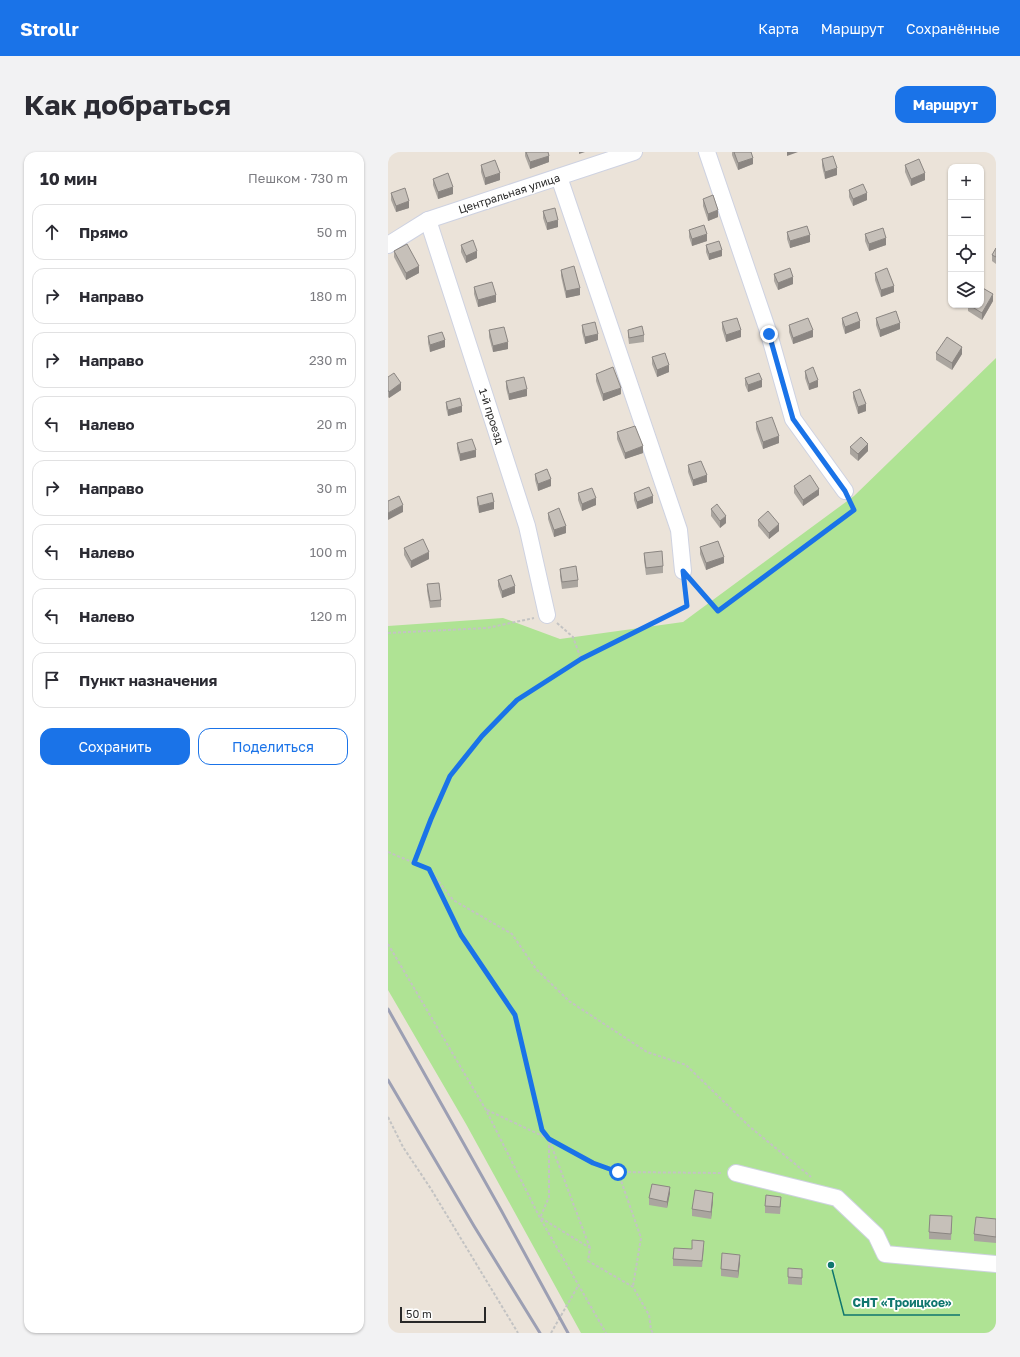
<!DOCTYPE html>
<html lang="ru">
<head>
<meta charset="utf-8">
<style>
	:root { --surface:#fff; --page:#f2f2f3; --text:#2b2b33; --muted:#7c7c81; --line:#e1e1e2; --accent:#1a73e8 }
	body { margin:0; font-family:"Golos Text",sans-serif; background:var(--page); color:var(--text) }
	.controls { position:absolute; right:12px; top:12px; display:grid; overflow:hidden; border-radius:8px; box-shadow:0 1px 3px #0004 }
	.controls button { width:36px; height:36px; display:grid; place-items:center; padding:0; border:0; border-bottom:1px solid var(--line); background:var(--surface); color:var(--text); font:20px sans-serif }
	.scale { position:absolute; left:12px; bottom:10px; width:86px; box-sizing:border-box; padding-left:4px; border:2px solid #282828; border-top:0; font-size:11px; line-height:14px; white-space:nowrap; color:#282828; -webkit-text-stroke:3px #fff; paint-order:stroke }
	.stop { position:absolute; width:12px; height:12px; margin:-9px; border:3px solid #1a73e8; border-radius:50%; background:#fff }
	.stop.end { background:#1a73e8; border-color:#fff; box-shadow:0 1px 4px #0008 }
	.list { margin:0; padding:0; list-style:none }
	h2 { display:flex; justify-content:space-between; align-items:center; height:52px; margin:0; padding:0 16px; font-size:17px }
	h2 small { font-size:13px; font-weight:400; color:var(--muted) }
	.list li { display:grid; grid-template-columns:26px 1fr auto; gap:12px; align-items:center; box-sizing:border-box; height:56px; margin:0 8px 8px; padding:0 8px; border:1px solid var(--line); border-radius:12px }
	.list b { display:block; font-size:15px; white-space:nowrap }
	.list em { font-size:13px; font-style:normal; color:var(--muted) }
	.actions { display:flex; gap:8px; padding:12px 16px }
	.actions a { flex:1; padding:9px 0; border:1px solid var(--accent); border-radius:12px; text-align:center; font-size:14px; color:var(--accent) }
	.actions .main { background:var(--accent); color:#fff }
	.icon { flex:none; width:22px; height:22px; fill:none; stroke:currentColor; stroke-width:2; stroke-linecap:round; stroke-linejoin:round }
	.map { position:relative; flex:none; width:608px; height:1181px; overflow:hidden; border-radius:12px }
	header { display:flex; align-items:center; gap:24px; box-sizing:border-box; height:56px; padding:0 20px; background:var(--accent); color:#fff }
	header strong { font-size:19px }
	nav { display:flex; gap:22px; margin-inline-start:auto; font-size:14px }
	.intro { display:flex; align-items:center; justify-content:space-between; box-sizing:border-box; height:96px; padding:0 24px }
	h1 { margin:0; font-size:28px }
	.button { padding:10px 18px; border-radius:12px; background:var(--accent); color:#fff; font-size:14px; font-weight:700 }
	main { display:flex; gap:24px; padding:0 24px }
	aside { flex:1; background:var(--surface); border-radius:12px; box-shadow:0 1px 3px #0004 }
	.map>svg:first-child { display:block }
</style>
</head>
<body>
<header>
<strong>Strollr</strong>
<nav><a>Карта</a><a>Маршрут</a><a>Сохранённые</a></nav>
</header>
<div class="intro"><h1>Как добраться</h1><a class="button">Маршрут</a></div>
<main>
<aside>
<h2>10 мин<small>Пешком · 730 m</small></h2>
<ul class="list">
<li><svg class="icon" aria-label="ahead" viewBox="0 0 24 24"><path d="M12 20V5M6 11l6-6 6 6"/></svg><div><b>Прямо</b></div><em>50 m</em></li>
<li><svg class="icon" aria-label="right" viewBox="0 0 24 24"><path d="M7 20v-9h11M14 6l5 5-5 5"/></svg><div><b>Направо</b></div><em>180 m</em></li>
<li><svg class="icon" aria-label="right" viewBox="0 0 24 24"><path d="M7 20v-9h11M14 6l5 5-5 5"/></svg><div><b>Направо</b></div><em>230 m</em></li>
<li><svg class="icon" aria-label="left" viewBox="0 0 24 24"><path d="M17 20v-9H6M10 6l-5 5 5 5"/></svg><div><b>Налево</b></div><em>20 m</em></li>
<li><svg class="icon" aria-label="right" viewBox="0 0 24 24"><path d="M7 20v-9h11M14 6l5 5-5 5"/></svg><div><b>Направо</b></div><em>30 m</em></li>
<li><svg class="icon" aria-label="left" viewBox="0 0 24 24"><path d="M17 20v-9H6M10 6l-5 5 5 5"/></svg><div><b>Налево</b></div><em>100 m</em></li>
<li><svg class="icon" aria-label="left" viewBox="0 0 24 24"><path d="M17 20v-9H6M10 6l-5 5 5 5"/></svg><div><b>Налево</b></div><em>120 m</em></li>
<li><svg class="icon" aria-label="arrive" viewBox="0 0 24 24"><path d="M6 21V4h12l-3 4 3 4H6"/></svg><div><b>Пункт назначения</b></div></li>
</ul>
<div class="actions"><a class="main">Сохранить</a><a>Поделиться</a></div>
</aside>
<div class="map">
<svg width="608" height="1181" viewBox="0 0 608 1181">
	<rect width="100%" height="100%" fill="#ebe3d9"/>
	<!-- green -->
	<path fill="#afe394" d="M608,206V1181H193L78,972L0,838V474L115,466L172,487L295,470L466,344Z"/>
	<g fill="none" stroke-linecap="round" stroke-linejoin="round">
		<defs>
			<g id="minor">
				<path d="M319,0L381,182L405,267L457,339"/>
				<path d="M171,25L291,378L295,419"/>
				<path d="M40,68L139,374L159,463"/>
				<path d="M0,93L40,68L246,0"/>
				<path d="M348,1021L449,1046L488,1083L497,1102L608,1112"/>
			</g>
		</defs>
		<!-- minor casing -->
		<use href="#minor" stroke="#ced2e1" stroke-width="18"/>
		<!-- path -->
		<g stroke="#c3c3c3" stroke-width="2" stroke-dasharray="3 2" stroke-linecap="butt">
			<path d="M303,429L330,459L466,358L463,351"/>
			<path d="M169,471L185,485L193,507"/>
			<path d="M0,481L99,476L146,466"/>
			<path d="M0,700L41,717L65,748L124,782L148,817L181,849L259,900L298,913L362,975L423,1025"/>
			<path d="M27,711L43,667L62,624L94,584L129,548L193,507L299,454L296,432"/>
			<path d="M43,722L73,783L127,863L154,978L161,987V1045L152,1066"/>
			<path d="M0,792L98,958L152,1066L218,1181"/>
			<path d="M99,958L161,987L205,1011L230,1020L334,1021"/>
			<path d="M0,965L15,995L43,1037L130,1181"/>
			<path d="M162,990L202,1096"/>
			<path d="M230,1020L253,1086L245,1134"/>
			<path d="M153,1066L202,1096L200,1109L245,1135L261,1163L263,1178L265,1181"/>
			<path d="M163,1181L190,1134"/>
		</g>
		<!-- minor -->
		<use href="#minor" stroke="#fff" stroke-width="16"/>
		<!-- rail -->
		<g stroke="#9c9fb3" stroke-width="3">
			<path d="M0,857L113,1058L180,1181"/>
			<path d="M0,928L86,1074L152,1181"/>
		</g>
	</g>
	<!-- wall -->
	<g fill="#aaa59f">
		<path d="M137,0H160L161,10L142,17L137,4Z"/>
		<path d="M344,0H363L365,12L350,18L344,3Z"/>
		<path d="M434,7L449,23L437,27L434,14Z"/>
		<path d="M93,13L112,28L97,33L93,20Z"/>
		<path d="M517,13L537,28L523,34L517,20Z"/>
		<path d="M45,27L65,42L50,47L45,33Z"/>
		<path d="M461,38L479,48L465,54L461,45Z"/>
		<path d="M3,41L21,56L8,60L3,48Z"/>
		<path d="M315,47L330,65L320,69L315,54Z"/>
		<path d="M155,59L170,75L159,78L155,66Z"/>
		<path d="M301,78L319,89L304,94L301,85Z"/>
		<path d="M399,80L422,90L402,96L399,87Z"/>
		<path d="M477,82L498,93L481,99L477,89Z"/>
		<path d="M73,93L89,106L78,111L73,100Z"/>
		<path d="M318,93L334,104L321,108L318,100Z"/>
		<path d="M608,96V112L604,109V103Z"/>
		<path d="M6,99L31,121L18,128L6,105Z"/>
		<path d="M173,118L192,143L178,146L173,124Z"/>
		<path d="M487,121L506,140L493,145L487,128Z"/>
		<path d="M386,122L405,132L390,138L386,129Z"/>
		<path d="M86,135L108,150L90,155L86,142Z"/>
		<path d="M605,149L594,168L580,159V153H593Z"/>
		<path d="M454,166L472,176L457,182L454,172Z"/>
		<path d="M488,166L512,177L492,185L488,173Z"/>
		<path d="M334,170L353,185L338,190L334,177Z"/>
		<path d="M194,173L210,188L197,192L194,180Z"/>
		<path d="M401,173L425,185L405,192L401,180Z"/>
		<path d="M101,178L120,197L105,200L101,185Z"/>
		<path d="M240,178L256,183V190L241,192L240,184Z"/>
		<path d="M40,184L57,195L42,200L40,191Z"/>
		<path d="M548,201L574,202L564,218L548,208Z"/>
		<path d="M264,205L281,220L269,225L264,212Z"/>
		<path d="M417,219L430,235L421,238L417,226Z"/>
		<path d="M208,222L233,242L215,249L208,229Z"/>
		<path d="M0,225L13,238L1,246L0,245Z"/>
		<path d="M357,226L374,235L360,240L357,233Z"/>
		<path d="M118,229L139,244L121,248L118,236Z"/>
		<path d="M465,240L478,259L470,262L465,246Z"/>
		<path d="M58,250L74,260L60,264L58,256Z"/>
		<path d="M368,270L391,291L375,297L368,277Z"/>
		<path d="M229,280L255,301L237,307L229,287Z"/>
		<path d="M69,291L88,305L72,309L69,297Z"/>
		<path d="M462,295L480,299L470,309L462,302Z"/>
		<path d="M300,313L319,330L305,334L300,320Z"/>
		<path d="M147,322L163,334L150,339L147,328Z"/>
		<path d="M406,334L431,343L415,354L406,341Z"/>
		<path d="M190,341L208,353L194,359L190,348Z"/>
		<path d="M246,341L265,351L249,357L246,348Z"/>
		<path d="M89,345L106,357L91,361L89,352Z"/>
		<path d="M323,357L338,371L332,376L323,364Z"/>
		<path d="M160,361L178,381L166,385L160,367Z"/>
		<path d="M370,368L391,379L381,387L370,374Z"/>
		<path d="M312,395L336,411L318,418L312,402Z"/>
		<path d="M16,396L41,407L23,416L16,403Z"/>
		<path d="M256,401L275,414V421L258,423L256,408Z"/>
		<path d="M172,417L190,428V435L174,437L172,424Z"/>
		<path d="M110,428L127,441L114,446L110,434Z"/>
		<path d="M39,432L53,448V455L42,456L39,439Z"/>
		<path d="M282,1041L279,1056L261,1053V1046Z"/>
		<path d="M325,1048L323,1067L304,1064V1057Z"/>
		<path d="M393,1051L392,1062L377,1061V1054Z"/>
		<path d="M608,1067V1091L586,1089V1082Z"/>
		<path d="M564,1071L563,1088L541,1087V1080Z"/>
		<path d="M316,1096L314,1115L285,1114V1107L304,1097Z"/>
		<path d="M352,1110L350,1126L333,1124V1117Z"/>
		<path d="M414,1124V1133L400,1132V1125Z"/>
	</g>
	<!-- shaded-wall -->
	<g fill="#8b8682">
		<path d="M191,0H197L191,2Z"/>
		<path d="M399,0H410L399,4Z"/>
		<path d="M161,4V10L142,17V10Z"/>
		<path d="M365,6V12L350,18V11Z"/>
		<path d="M449,16V23L437,27V20Z"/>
		<path d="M112,21V28L97,33V26Z"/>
		<path d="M537,21V28L523,34V27Z"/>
		<path d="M65,35V42L50,47V40Z"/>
		<path d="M479,41V48L465,54V47Z"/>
		<path d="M21,49V56L8,60V54Z"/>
		<path d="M330,58V65L320,69V62Z"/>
		<path d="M170,68V75L159,78V71Z"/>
		<path d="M319,82V89L304,94V87Z"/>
		<path d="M422,83V90L402,96V89Z"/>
		<path d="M498,86V93L481,99V92Z"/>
		<path d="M334,98V104L321,108V102Z"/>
		<path d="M89,99V106L78,111V104Z"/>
		<path d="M31,114V121L18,128V121Z"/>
		<path d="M405,125V132L390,138V131Z"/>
		<path d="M506,134V140L493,145V138Z"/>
		<path d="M192,136V143L178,146V139Z"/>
		<path d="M605,142V149L594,168V161Z"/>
		<path d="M108,143V150L90,155V148Z"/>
		<path d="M472,169V176L457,182V175Z"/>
		<path d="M512,171V177L492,185V178Z"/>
		<path d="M353,178V185L338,190V183Z"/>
		<path d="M425,178V185L405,192V186Z"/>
		<path d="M210,182V188L197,192V185Z"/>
		<path d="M57,188V195L42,200V193Z"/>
		<path d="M120,190V197L105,200V194Z"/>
		<path d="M574,195V202L564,218V211Z"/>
		<path d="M281,213V220L269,225V218Z"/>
		<path d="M374,228V235L360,240V233Z"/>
		<path d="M430,228V235L421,238V232Z"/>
		<path d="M13,231V238L1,246V240Z"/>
		<path d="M233,236V242L215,249V242Z"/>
		<path d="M139,237V244L121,248V242Z"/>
		<path d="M478,252V259L470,262V255Z"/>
		<path d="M74,254V260L60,264V258Z"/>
		<path d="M391,284V291L375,297V290Z"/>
		<path d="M480,292V299L470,309V302Z"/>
		<path d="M255,294V301L237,307V301Z"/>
		<path d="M88,298V305L72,309V302Z"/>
		<path d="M319,323V330L305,334V328Z"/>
		<path d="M163,327V334L150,339V332Z"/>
		<path d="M431,337V343L415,354V348Z"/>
		<path d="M265,344V351L249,357V350Z"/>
		<path d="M208,346V353L194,359V352Z"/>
		<path d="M106,350V357L91,361V354Z"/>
		<path d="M15,353V360L0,368V361Z"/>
		<path d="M338,364V371L332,376V369Z"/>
		<path d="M391,372V379L381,387V381Z"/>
		<path d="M178,374V381L166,385V378Z"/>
		<path d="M41,400V407L23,416V409Z"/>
		<path d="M336,405V411L318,418V411Z"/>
		<path d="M127,434V441L114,446V439Z"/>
		<path d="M282,1035V1041L279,1056V1050Z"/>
		<path d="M325,1041V1048L323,1067V1060Z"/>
		<path d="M352,1103V1110L350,1126V1119Z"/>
	</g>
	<!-- building -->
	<g fill="#c6c0b9" stroke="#8b8682">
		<path d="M138,0H160L161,4L142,10Z"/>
		<path d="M346,0H363L365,6L350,11Z"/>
		<path d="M445,4L449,16L437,20L434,7Z"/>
		<path d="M531,7L537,21L523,27L517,13Z"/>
		<path d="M107,8L112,21L97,26L93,13Z"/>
		<path d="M60,21L65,35L50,40L45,27Z"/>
		<path d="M475,32L479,41L465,47L461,38Z"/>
		<path d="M17,36L21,49L8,54L3,41Z"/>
		<path d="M325,43L330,58L320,62L315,47Z"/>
		<path d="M167,56L170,68L159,71L155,59Z"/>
		<path d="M316,73L319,82L304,87L301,78Z"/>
		<path d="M419,74L422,83L402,89L399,80Z"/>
		<path d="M495,76L498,86L481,92L477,82Z"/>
		<path d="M85,88L89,99L78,104L73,93Z"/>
		<path d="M331,89L334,98L321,102L318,93Z"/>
		<path d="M19,92L31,114L18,121L6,99Z"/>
		<path d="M608,96V105L604,103Z"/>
		<path d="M186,114L192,136L178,139L173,118Z"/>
		<path d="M402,116L405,125L390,131L386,122Z"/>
		<path d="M499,116L506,134L493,138L487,121Z"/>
		<path d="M104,130L108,143L90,148L86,135Z"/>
		<path d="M593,135L605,142L594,161L581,153H593Z"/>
		<path d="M508,159L512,171L492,178L488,166Z"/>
		<path d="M469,160L472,169L457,175L454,166Z"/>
		<path d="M349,166L353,178L338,183L334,170Z"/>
		<path d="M420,166L425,178L405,186L401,173Z"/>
		<path d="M207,170L210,182L197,185L194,173Z"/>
		<path d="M254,174L256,183L241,186L240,178Z"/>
		<path d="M116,175L120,190L105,194L101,178Z"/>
		<path d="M54,180L57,188L42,193L40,184Z"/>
		<path d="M559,185L574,195L564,211L548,201Z"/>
		<path d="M277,201L281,213L269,218L264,205Z"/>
		<path d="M225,215L233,236L215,242L208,222Z"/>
		<path d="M425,215L430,228L421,232L417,219Z"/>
		<path d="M6,221L13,231L1,240L0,238V225Z"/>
		<path d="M371,221L374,228L360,233L357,226Z"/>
		<path d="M136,225L139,237L121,242L118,229Z"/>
		<path d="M472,237L478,252L470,255L465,240Z"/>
		<path d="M72,246L74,254L60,258L58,250Z"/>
		<path d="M384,265L391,284L375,290L368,270Z"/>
		<path d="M247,274L255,294L237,301L229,280Z"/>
		<path d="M473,285L480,292L470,302L462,295Z"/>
		<path d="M84,287L88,298L72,302L69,291Z"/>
		<path d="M313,309L319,323L305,328L300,313Z"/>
		<path d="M159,317L163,327L150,332L147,322Z"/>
		<path d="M422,323L431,337L415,348L406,334Z"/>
		<path d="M261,335L265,344L249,350L246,341Z"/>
		<path d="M204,336L208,346L194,352L190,341Z"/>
		<path d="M104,341L106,350L91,354L89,345Z"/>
		<path d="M11,344L15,353L0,361V349Z"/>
		<path d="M329,352L338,364L332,369L323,357Z"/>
		<path d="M171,356L178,374L166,378L160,361Z"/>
		<path d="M380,359L391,372L381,381L370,368Z"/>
		<path d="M35,387L41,400L23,409L16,396Z"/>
		<path d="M330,389L336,405L318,411L312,395Z"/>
		<path d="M274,399L275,414L258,416L256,401Z"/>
		<path d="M188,414L190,428L174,430L172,417Z"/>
		<path d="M123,423L127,434L114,439L110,428Z"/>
		<path d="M51,431L53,448L42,449L39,432Z"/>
		<path d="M264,1032L282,1035L279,1050L261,1046Z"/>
		<path d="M307,1038L325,1041L323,1060L304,1057Z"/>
		<path d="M378,1043L393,1045L392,1055L377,1054Z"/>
		<path d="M542,1063L564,1064L563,1082L541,1080Z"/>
		<path d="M588,1065L608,1067V1085L586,1082Z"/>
		<path d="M304,1088L316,1089L314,1109L285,1107L286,1096L304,1097Z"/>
		<path d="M334,1101L352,1103L350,1119L333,1117Z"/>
		<path d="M400,1116L414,1117V1126L400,1125Z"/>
	</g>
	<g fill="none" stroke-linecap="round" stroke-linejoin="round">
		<!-- route -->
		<path stroke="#1a73e8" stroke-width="5" d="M230,1020L205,1011L161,987L154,978L127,863L73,783L41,717L26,711L43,667L62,624L94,584L129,548L193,507L299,454L295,419L330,459L466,358L457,339L405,267L381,182"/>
	</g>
	<g text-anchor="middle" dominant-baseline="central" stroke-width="3.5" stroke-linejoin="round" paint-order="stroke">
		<!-- street labels -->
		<g font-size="11" fill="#282828" stroke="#fff">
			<text transform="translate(121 41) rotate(-18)">Центральная улица</text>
			<text transform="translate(104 264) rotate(72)">1-й проезд</text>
		</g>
	</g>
	<!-- callouts -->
	<path fill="none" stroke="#0f766e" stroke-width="1.5" d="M443 1113L456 1163H572"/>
	<circle fill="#0f766e" stroke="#fff" stroke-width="1.5" cx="443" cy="1113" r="4"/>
	<g font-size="12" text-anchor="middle" font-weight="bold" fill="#0f766e" stroke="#fff" stroke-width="3.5" stroke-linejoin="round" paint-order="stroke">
		<text x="514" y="1155">СНТ «Троицкое»</text>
	</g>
</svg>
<div class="controls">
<button>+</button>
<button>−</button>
<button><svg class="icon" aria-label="locate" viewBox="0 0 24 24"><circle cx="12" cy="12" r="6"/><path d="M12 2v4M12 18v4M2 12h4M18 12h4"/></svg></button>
<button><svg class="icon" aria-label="layers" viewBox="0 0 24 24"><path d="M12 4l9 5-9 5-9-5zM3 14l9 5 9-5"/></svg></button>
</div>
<div class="scale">50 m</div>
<div class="stop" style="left:230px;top:1020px"></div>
<div class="stop end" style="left:381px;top:182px"></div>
</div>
</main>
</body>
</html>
